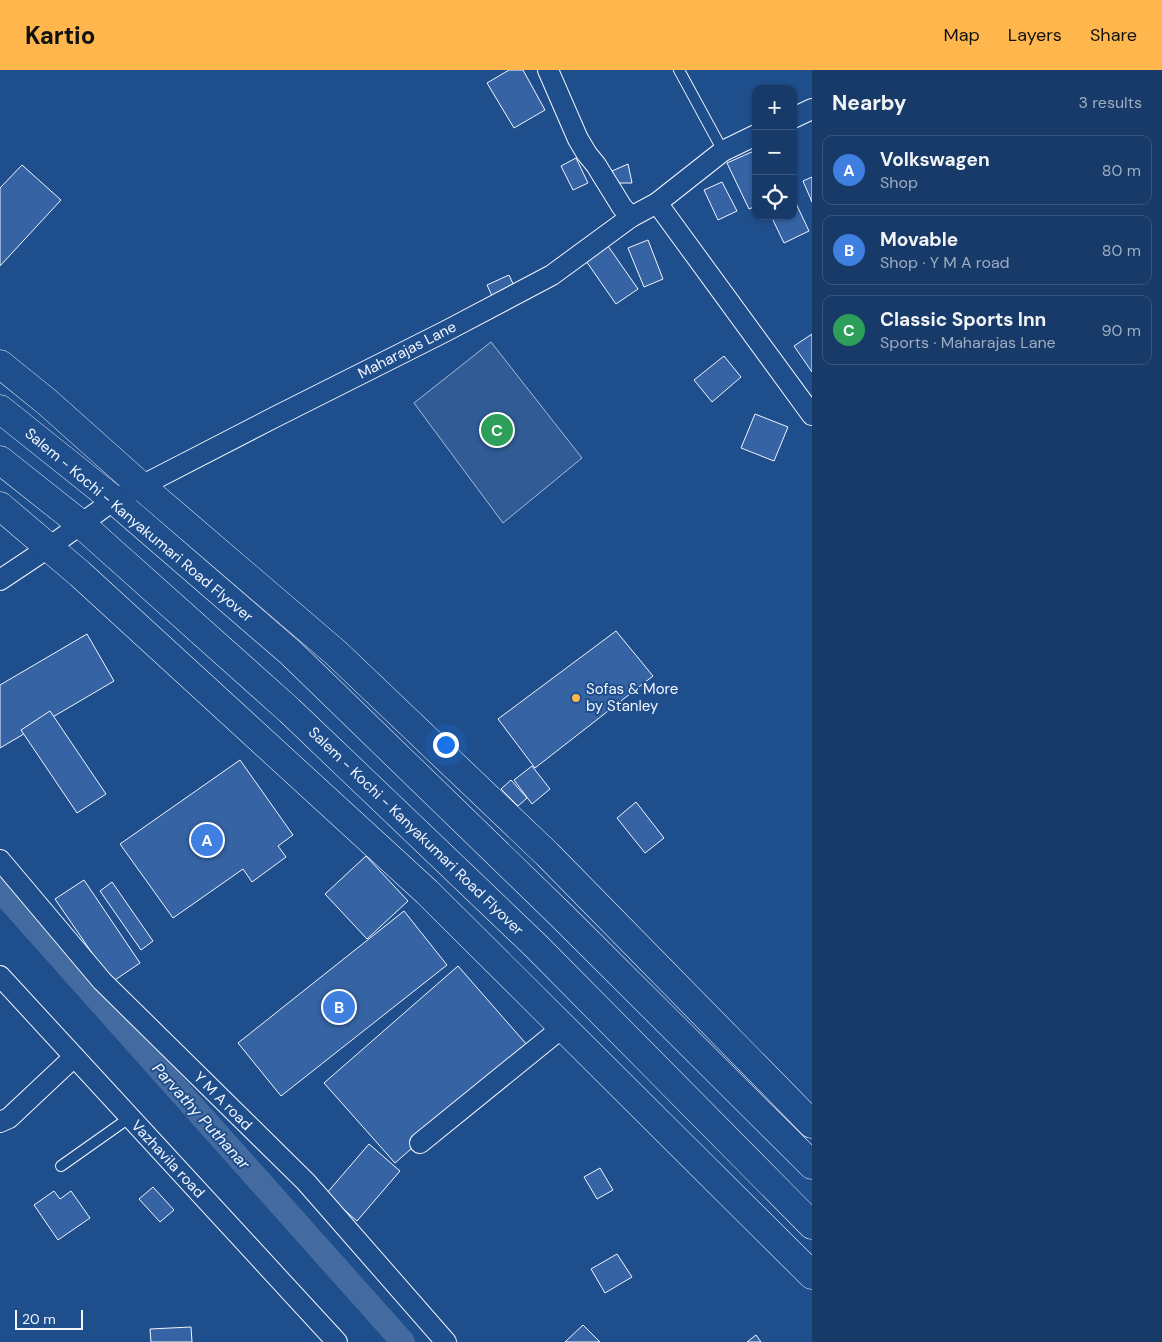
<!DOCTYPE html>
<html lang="en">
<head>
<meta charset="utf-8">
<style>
	:root { --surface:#173a69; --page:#244571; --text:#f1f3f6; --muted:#9eadc0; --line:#36547d; --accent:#ffb74d }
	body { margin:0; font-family:"DM Sans",sans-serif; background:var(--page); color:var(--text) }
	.controls { position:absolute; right:15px; top:15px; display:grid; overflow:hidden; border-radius:10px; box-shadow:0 1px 4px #0004 }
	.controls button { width:45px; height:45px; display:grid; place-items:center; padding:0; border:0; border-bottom:1px solid var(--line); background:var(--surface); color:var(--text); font:25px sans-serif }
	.scale { position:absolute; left:15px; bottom:12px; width:68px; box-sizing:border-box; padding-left:5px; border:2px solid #f2f6ff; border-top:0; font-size:14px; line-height:18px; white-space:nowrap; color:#f2f6ff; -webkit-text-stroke:4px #1f4e8c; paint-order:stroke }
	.you { position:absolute; left:445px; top:674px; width:18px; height:18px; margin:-12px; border:4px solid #fff; border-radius:50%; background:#1a73e8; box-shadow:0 0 0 8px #1a73e833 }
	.badge { display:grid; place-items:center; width:32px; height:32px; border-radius:50%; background:var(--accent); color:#fff; font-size:16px; font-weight:700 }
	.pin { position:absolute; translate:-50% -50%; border:2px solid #fff; box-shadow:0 1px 5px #0006 }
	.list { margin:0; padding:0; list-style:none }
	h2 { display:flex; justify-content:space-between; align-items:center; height:65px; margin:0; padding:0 20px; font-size:21px }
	h2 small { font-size:16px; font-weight:400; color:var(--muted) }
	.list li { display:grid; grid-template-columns:32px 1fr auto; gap:15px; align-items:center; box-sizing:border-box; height:70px; margin:0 10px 10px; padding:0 10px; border:1px solid var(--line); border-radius:10px }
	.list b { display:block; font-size:19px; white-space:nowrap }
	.list p { margin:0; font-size:16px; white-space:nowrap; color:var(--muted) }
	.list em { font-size:16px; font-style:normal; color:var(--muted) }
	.icon { flex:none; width:28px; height:28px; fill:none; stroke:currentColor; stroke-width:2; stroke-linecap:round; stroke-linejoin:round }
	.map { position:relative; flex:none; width:812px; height:1272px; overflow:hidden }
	header { display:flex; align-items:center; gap:30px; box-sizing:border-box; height:70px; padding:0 25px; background:var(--accent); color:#111 }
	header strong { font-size:24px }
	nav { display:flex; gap:28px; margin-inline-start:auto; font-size:18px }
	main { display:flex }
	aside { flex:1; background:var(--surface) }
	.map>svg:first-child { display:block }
</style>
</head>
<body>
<header>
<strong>Kartio</strong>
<nav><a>Map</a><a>Layers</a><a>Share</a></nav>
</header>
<main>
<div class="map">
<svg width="812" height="1272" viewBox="0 0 812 1272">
	<rect width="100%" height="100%" fill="#1f4e8c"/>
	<!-- built -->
	<path fill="#305b95" stroke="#a8bbd7" d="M491,272L582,388L503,453L414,333Z"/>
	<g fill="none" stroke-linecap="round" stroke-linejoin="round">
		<!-- canal -->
		<path stroke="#446ba0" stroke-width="24" d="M0,820L403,1272"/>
	</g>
	<!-- building -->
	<g fill="#3563a3" stroke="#f2f6ff">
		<path d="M509,0H523L545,40L514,58L487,13Z"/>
		<path d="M756,80V136L749,139L727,93Z"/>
		<path d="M576,88L588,113L573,120L561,96Z"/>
		<path d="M628,94L632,113H617L612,101Z"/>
		<path d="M22,95L61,130L0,196V118Z"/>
		<path d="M812,107V132L803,111Z"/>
		<path d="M722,112L737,141L718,150L704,120Z"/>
		<path d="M793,127L809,161L784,173L771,146H793Z"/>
		<path d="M648,170L663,209L644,217L628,178Z"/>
		<path d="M608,176L638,219L616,234L586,191Z"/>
		<path d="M509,205L515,218L493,228L487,215Z"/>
		<path d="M812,264V302L794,276Z"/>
		<path d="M724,286L741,307L712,332L694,310Z"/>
		<path d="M755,344L788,357L774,391L741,378Z"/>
		<path d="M616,561L653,606L535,698L498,649Z"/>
		<path d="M87,564L114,611L0,678V615Z"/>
		<path d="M50,641L106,724L77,743L21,660Z"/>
		<path d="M240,690L293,765L278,776L286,787L252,812L243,799L173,848L120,774Z"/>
		<path d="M532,696L550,719L532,734L514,710Z"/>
		<path d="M511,710L527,728L518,736L501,719Z"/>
		<path d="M636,732L664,768L645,783L617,748Z"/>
		<path d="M366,786L408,831L367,869L325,824Z"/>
		<path d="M84,810L140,893L112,912L55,829Z"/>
		<path d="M112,812L153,871L141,880L100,821Z"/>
		<path d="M404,841L447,895L281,1026L238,973Z"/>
		<path d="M458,896L528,976L395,1093L324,1013Z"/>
		<path d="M369,1074L400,1101L357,1151L326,1124Z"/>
		<path d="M600,1098L613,1120L597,1129L584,1107Z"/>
		<path d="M153,1117L174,1140L160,1152L139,1129Z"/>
		<path d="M54,1121L60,1129L71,1121L90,1148L58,1170L34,1135Z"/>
		<path d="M617,1184L632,1207L605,1223L591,1199Z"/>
		<path d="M583,1255L600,1272H565Z"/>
		<path d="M191,1257L192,1272H151L150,1259Z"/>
		<path d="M756,1265L761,1272H747Z"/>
	</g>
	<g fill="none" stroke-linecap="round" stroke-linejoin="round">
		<defs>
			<g id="lane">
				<path d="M679,0L723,81"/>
				<path d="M61,1096L129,1048"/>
			</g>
			<g id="street">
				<path d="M548,0L578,69L587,84L596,95L622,137L631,147"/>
				<path d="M793,48L812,39"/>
				<path d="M657,133L812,345"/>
				<path d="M0,510L48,478L114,430L273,348L446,261L552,205L631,147L657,133L723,81L756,65"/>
				<path d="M0,790L102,911L306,1112L446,1272"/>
				<path d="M0,906L337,1272"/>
				<path d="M0,1052L9,1048L74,987"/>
				<path d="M420,1073L563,957"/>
			</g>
			<g id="secondary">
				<path d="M0,294L47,332L141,416L336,583L547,784L812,1054"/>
				<path d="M0,436L80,504L427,822L812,1205"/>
			</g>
			<g id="highway">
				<path d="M0,339L114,430L291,583L562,846L812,1095"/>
				<path d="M0,390L82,455L289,640L536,876L812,1155"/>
			</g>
		</defs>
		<!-- lane casing -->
		<use href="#lane" stroke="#f2f6ff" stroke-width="12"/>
		<!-- street casing -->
		<use href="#street" stroke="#f2f6ff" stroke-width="22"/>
		<!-- secondary casing -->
		<use href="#secondary" stroke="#f2f6ff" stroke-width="29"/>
		<!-- highway casing -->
		<use href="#highway" stroke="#f2f6ff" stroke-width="29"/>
		<!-- lane -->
		<use href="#lane" stroke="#1f4e8c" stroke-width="10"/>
		<!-- street -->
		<use href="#street" stroke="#1f4e8c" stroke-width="20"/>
		<!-- secondary -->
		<use href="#secondary" stroke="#1f4e8c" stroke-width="28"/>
		<!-- highway -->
		<use href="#highway" stroke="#1f4e8c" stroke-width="28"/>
	</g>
	<!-- markers -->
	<circle fill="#ffb74d" stroke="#1f4e8c" stroke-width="2" cx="576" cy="628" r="5"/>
	<g text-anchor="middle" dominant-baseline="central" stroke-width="4" stroke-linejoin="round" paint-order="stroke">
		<!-- street labels -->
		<g font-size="15" fill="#f2f6ff" stroke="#1f4e8c">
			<text transform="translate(407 280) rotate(-27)">Maharajas Lane</text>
			<text transform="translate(139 455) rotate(40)">Salem - Kochi - Kanyakumari Road Flyover</text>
			<text transform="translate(416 761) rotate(44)">Salem - Kochi - Kanyakumari Road Flyover</text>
			<text transform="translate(223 1031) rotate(45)">Y M A road</text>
			<text transform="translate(168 1089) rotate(47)">Vazhavila road</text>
		</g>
		<!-- poi labels -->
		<g font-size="15" fill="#f2f6ff" stroke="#1f4e8c" text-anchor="start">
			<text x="586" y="619">Sofas &amp; More<tspan x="586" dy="17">by Stanley</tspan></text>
		</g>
		<!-- water labels -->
		<g font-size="16" font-style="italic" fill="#f2f6ff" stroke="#1f4e8c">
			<text transform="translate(201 1046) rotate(48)">Parvathy Puthanar</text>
		</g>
	</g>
</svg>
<div class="controls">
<button>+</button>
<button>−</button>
<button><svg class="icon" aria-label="locate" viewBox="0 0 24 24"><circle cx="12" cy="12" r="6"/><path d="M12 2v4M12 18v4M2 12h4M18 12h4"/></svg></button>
</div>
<div class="scale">20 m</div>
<div class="you"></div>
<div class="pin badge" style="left:207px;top:770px;background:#3f7fe0">A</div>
<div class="pin badge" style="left:339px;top:937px;background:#3f7fe0">B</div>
<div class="pin badge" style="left:497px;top:360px;background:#2e9e5b">C</div>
</div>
<aside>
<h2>Nearby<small>3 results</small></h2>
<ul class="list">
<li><span class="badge" style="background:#3f7fe0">A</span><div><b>Volkswagen</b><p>Shop</p></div><em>80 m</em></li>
<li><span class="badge" style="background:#3f7fe0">B</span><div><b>Movable</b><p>Shop · Y M A road</p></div><em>80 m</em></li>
<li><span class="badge" style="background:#2e9e5b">C</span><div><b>Classic Sports Inn</b><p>Sports · Maharajas Lane</p></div><em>90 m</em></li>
</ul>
</aside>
</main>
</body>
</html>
